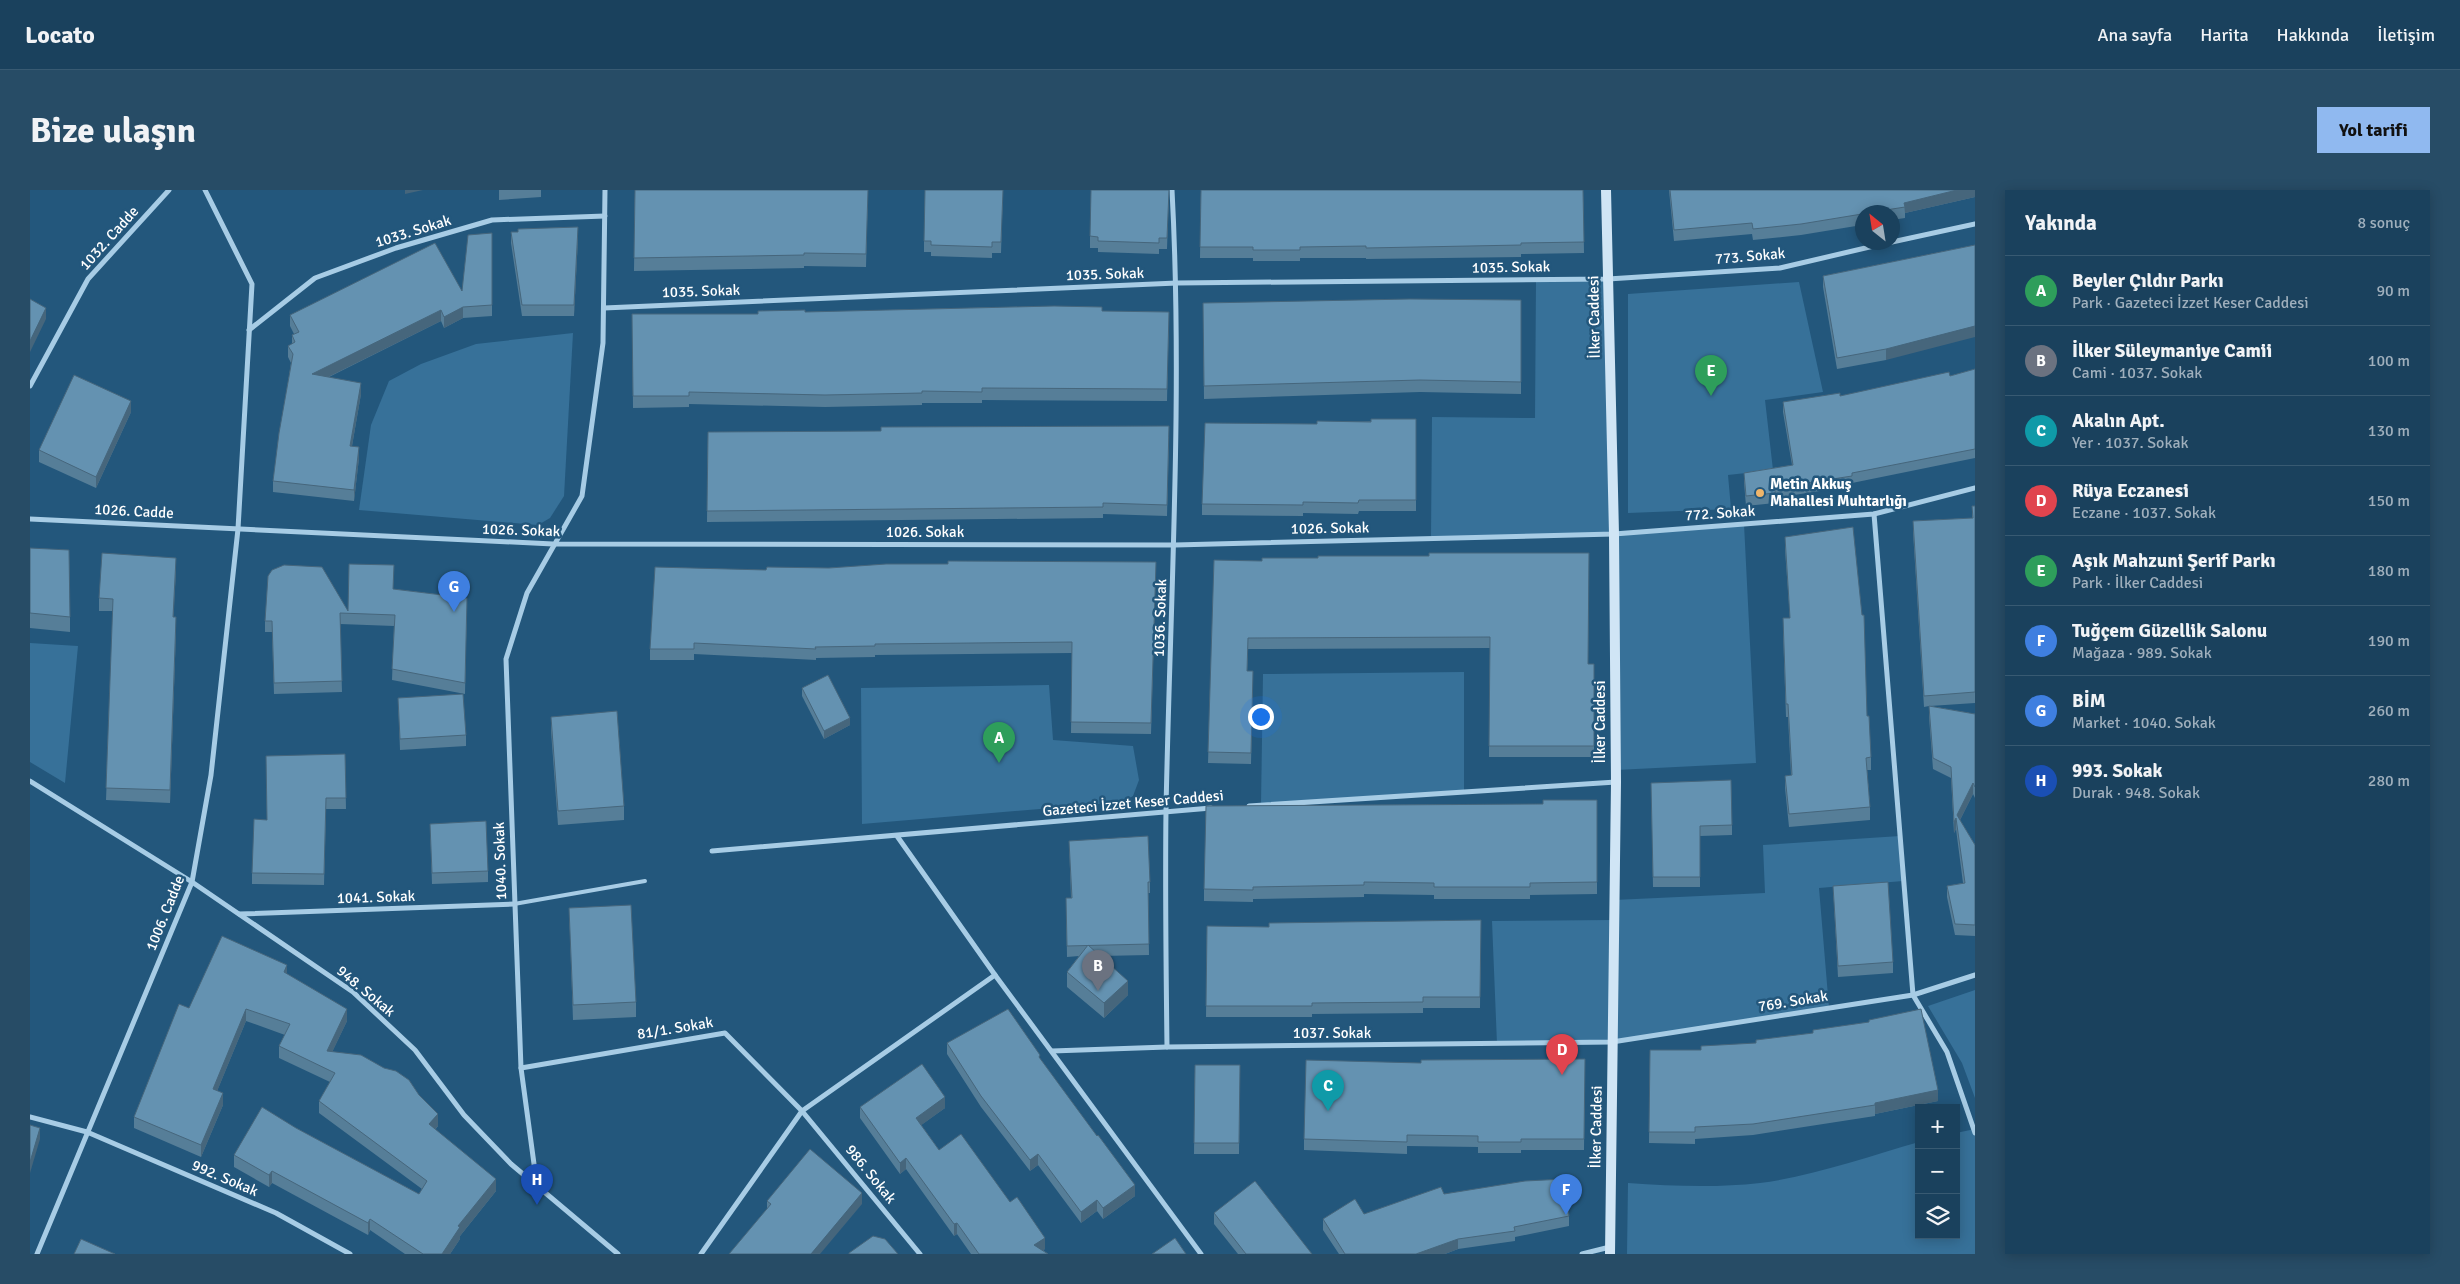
<!DOCTYPE html>
<html lang="tr">
<head>
<meta charset="utf-8">
<style>
	:root { --surface:#1a415d; --page:#274c66; --text:#f1f3f6; --muted:#9fafbc; --line:#385a72; --accent:#90b9f0 }
	body { margin:0; font-family:Signika,sans-serif; background:var(--page); color:var(--text) }
	.controls { position:absolute; right:15px; bottom:15px; display:grid; overflow:hidden; border-radius:0px; box-shadow:0 2px 12px #0003 }
	.controls button { width:45px; height:45px; display:grid; place-items:center; padding:0; border:0; border-bottom:1px solid var(--line); background:var(--surface); color:var(--text); font:25px sans-serif }
	.compass { position:absolute; left:1825px; top:15px; width:45px; height:45px; border-radius:50%; background:var(--surface); box-shadow:0 2px 12px #0003; rotate:330deg }
	.you { position:absolute; left:1230px; top:526px; width:18px; height:18px; margin:-12px; border:4px solid #fff; border-radius:50%; background:#1a73e8; box-shadow:0 0 0 8px #1a73e833 }
	.badge { display:grid; place-items:center; width:32px; height:32px; border-radius:50%; background:var(--accent); color:#fff; font-size:16px; font-weight:700 }
	.pin { position:absolute; translate:-50% -41px; filter:drop-shadow(0 1px 2px #0008) }
	.pin::after { content:''; position:absolute; top:26px; width:18px; height:15px; background:inherit; clip-path:polygon(0 0,100% 0,50% 100%) }
	.list { margin:0; padding:0; list-style:none }
	h2 { display:flex; justify-content:space-between; align-items:center; height:65px; margin:0; padding:0 20px; font-size:21px }
	h2 small { font-size:16px; font-weight:400; color:var(--muted) }
	.list li { display:grid; grid-template-columns:32px 1fr auto; gap:15px; align-items:center; box-sizing:border-box; height:70px; padding:0 20px; border-top:1px solid var(--line) }
	.list b { display:block; font-size:19px; white-space:nowrap }
	.list p { margin:0; font-size:16px; white-space:nowrap; color:var(--muted) }
	.list em { font-size:16px; font-style:normal; color:var(--muted) }
	.icon { flex:none; width:28px; height:28px; fill:none; stroke:currentColor; stroke-width:2; stroke-linecap:round; stroke-linejoin:round }
	.map { position:relative; flex:none; width:1945px; height:1064px; overflow:hidden; border-radius:0px }
	header { display:flex; align-items:center; gap:30px; box-sizing:border-box; height:70px; padding:0 25px; background:var(--surface); border-bottom:1px solid var(--line) }
	header strong { font-size:24px }
	nav { display:flex; gap:28px; margin-inline-start:auto; font-size:18px }
	.intro { display:flex; align-items:center; justify-content:space-between; box-sizing:border-box; height:120px; padding:0 30px }
	h1 { margin:0; font-size:35px }
	.button { padding:12px 22px; border-radius:0px; background:var(--accent); color:#111; font-size:18px; font-weight:700 }
	main { display:flex; gap:30px; padding:0 30px }
	aside { flex:1; background:var(--surface); border-radius:0px; box-shadow:0 2px 12px #0003 }
	.map>svg:first-child { display:block }
</style>
</head>
<body>
<header>
<strong>Locato</strong>
<nav><a>Ana sayfa</a><a>Harita</a><a>Hakkında</a><a>İletişim</a></nav>
</header>
<div class="intro"><h1>Bize ulaşın</h1><a class="button">Yol tarifi</a></div>
<main>
<div class="map">
<svg width="1945" height="1064" viewBox="0 0 1945 1064">
	<rect width="100%" height="100%" fill="#23577c"/>
	<!-- green -->
	<g fill="#377199">
		<path d="M1578,89L1584,344L1714,334L1726,573L1586,580L1583,344L1401,348L1402,227L1505,228L1506,90Z"/>
		<path d="M1769,92L1793,202L1735,210L1743,280L1698,285L1701,319L1598,323V104Z"/>
		<path d="M543,143L534,306L520,328L508,335L329,320L341,235L359,191L391,174L446,154Z"/>
		<path d="M0,453L48,456L35,593L0,572Z"/>
		<path d="M1434,482V602L1231,615L1233,484Z"/>
		<path d="M1019,495L1023,550L1103,556L1109,590L1103,606L1093,612L832,634L831,498Z"/>
		<path d="M1870,646L1873,691L1789,698L1799,818L1582,852L1467,854L1462,731L1583,730L1584,710L1735,703L1733,655Z"/>
		<path d="M1945,800V908L1932,873L1898,816Z"/>
		<path d="M1945,939V1064H1597L1598,993C1642,996 1686,998 1730,993C1780,987 1840,966 1889,952V1045H1926V943Z"/>
	</g>
	<g fill="none" stroke-linecap="round" stroke-linejoin="round">
		<!-- lane -->
		<path stroke="#a7cce5" stroke-width="4" d="M484,714L615,691"/>
		<!-- street -->
		<g stroke="#a7cce5" stroke-width="5">
			<path d="M1862,52L1945,34"/>
			<path d="M574,118L1147,93L1578,89L1750,78L1861,52"/>
			<path d="M219,140L285,88L366,58L462,30L575,26"/>
			<path d="M0,196L58,89L139,0"/>
			<path d="M1844,324L1883,805L1917,862L1945,943"/>
			<path d="M0,329L523,354L1145,355L1584,344L1844,324L1945,298"/>
			<path d="M0,591L162,692L323,802L385,860L434,925L481,974L588,1064"/>
			<path d="M1219,616L1586,592"/>
			<path d="M867,646L965,785"/>
			<path d="M682,661L1181,618"/>
			<path d="M209,724L484,714"/>
			<path d="M1137,857C1136,778 1135,699 1136,620C1140,413 1153,207 1142,0"/>
			<path d="M1022,861L1137,857L1582,852L1883,805L1945,785"/>
			<path d="M491,878L695,843L772,921L890,1064"/>
			<path d="M0,927L57,942L246,1023L320,1064"/>
			<path d="M507,996L491,878L476,469L497,403L552,306L573,153L575,0"/>
			<path d="M7,1064L162,692L181,585L208,339L222,94L175,0"/>
			<path d="M671,1064L772,921L965,785L1171,1064"/>
			<path d="M1552,1064L1580,1057"/>
		</g>
		<!-- secondary -->
		<path stroke="#d0e5f5" stroke-width="10" d="M1576,0L1584,344L1586,592L1580,1064"/>
	</g>
	<!-- wall -->
	<g fill="#567e98">
		<path d="M469,0H511V7L469,10Z"/>
		<path d="M605,0H838L836,77L774,76V78L604,81Z"/>
		<path d="M973,0L971,63H962V68L901,66V62H894V51Z"/>
		<path d="M1139,0L1137,59H1129V64L1068,62V58H1060V46Z"/>
		<path d="M1171,0H1553L1554,63L1491,64V67L1336,69V68H1270V71H1223V68H1170Z"/>
		<path d="M1639,0H1945V7L1875,23V28L1862,30V22H1832V35L1771,45L1723,50L1722,44L1644,51Z"/>
		<path d="M481,42L548,48L544,126H492L481,53Z"/>
		<path d="M462,43V126L433,128L414,138L411,131L299,187L331,204L322,256L329,268L324,311L243,302V291L261,173L258,167V156L262,154V145L264,144L260,136V125L432,101Z"/>
		<path d="M1945,55L1856,170L1807,179L1793,97V86Z"/>
		<path d="M1491,110V204L1390,202L1174,209L1173,113Z"/>
		<path d="M1072,121L1139,122L1137,211L952,210V213H892V215L795,217L659,214V217L603,218L602,124H728L775,122Z"/>
		<path d="M1945,179V268L1822,293V296L1745,308V313L1716,316L1714,292V283L1762,275L1753,222V212L1810,206L1920,186Z"/>
		<path d="M101,222L66,298L9,272V260Z"/>
		<path d="M1386,229V321H1329L1328,324L1273,323V326L1172,325V314L1287,234Z"/>
		<path d="M678,242L1139,247L1137,326L1073,324V328L677,332Z"/>
		<path d="M1942,316H1945V513L1900,516L1945,524V608L1943,604L1930,630L1945,655V746L1925,745L1917,707V696L1933,693L1926,639L1924,643L1921,588L1903,579L1899,527V516L1894,517L1883,342V331L1942,328Z"/>
		<path d="M1755,347L1837,526L1841,567V580H1837L1840,617V630L1759,637L1755,598V586L1761,585L1758,527H1756L1753,440L1760,428L1755,360Z"/>
		<path d="M0,358L40,427V442L0,438Z"/>
		<path d="M1184,370L1558,474H1564V567H1459L1460,458L1218,459L1217,481H1223L1221,574L1178,573Z"/>
		<path d="M1126,372L1121,544L1041,543L1042,463L845,465V467L786,468V470L664,464V470H620V459L736,380L918,374Z"/>
		<path d="M146,381L143,427L146,440L140,613L76,610L83,421H69V408Z"/>
		<path d="M363,399L437,408L435,504L362,490L364,436L310,434L312,502L244,504L242,442H235V431L318,421Z"/>
		<path d="M772,498L820,535L794,549L772,506Z"/>
		<path d="M368,508L436,545V556L370,560Z"/>
		<path d="M521,527L594,616V630L528,635L521,541Z"/>
		<path d="M315,564L316,619H296L294,695L222,694V683L237,630Z"/>
		<path d="M1621,593L1702,635V645L1670,646V697H1623Z"/>
		<path d="M1567,610V704L1500,705V709H1404V705L1334,704V707L1223,709V712L1174,711V699L1513,614Z"/>
		<path d="M400,634L458,681V692L402,694Z"/>
		<path d="M1039,651L1120,692V703H1118L1119,765L1071,766L1098,805L1074,828L1037,797V782L1049,766L1037,767L1036,708H1041Z"/>
		<path d="M1803,696L1863,772V783L1808,787Z"/>
		<path d="M539,718L606,812V827L543,830Z"/>
		<path d="M1451,730L1450,818H1393V823L1282,824V827H1176L1177,736L1239,737Z"/>
		<path d="M257,784L317,831L302,862L408,936L405,940L466,1001L430,1046V1049L420,1064H375L340,1040L338,1045L242,993L239,997L204,977V965L266,938L389,1004L392,999L289,923V911L300,892L249,868V856L255,845L216,831L187,901L193,915L171,967L104,938V927L159,818Z"/>
		<path d="M917,853L1010,869L1105,1006L1073,1029L1067,1021L1051,1033L1008,975L1000,981L951,917L917,864Z"/>
		<path d="M1620,860L1908,911L1845,924V926L1723,945L1665,949V954L1619,953Z"/>
		<path d="M1555,869L1554,960H1491V963H1448V957L1377,956V964L1274,960V949L1391,873Z"/>
		<path d="M1165,875H1210L1209,964H1164Z"/>
		<path d="M830,917L915,918L891,935L909,960L980,1012L1015,1059L1013,1060L1018,1064H941L927,1044L924,1046L876,979L870,984L830,928Z"/>
		<path d="M1414,1004L1539,1026V1036L1485,1047V1051L1428,1059L1415,1064H1309L1293,1040V1029L1334,1024Z"/>
		<path d="M737,1011L832,1014L737,1018Z"/>
		<path d="M1184,1023L1282,1064H1208L1184,1034Z"/>
	</g>
	<!-- shaded-wall -->
	<g fill="#46667c">
		<path d="M375,0H393L375,4Z"/>
		<path d="M1927,0H1945V7L1875,23L1874,13Z"/>
		<path d="M548,37V48L544,126V115Z"/>
		<path d="M433,117V128L414,138V127Z"/>
		<path d="M16,118V129L0,162V151Z"/>
		<path d="M411,120V131L282,195V184Z"/>
		<path d="M1945,136V147L1856,170V159Z"/>
		<path d="M331,193V204L320,267V256Z"/>
		<path d="M101,211V222L66,298V287Z"/>
		<path d="M329,257V268L324,311V300Z"/>
		<path d="M146,368V381L143,440V427Z"/>
		<path d="M146,427V440L140,613V600Z"/>
		<path d="M820,528V535L794,549V541Z"/>
		<path d="M1943,593V604L1927,636V625Z"/>
		<path d="M1926,628V639L1924,643V632Z"/>
		<path d="M257,775V787L254,782Z"/>
		<path d="M1098,791V805L1074,828V813Z"/>
		<path d="M216,819V831L183,911V899Z"/>
		<path d="M317,819V831L297,873V861Z"/>
		<path d="M1908,900V911L1845,924V913Z"/>
		<path d="M193,903V915L171,967V955Z"/>
		<path d="M915,907V918L886,939V928Z"/>
		<path d="M408,924V936L399,946V934Z"/>
		<path d="M10,938V949L0,983V972Z"/>
		<path d="M1008,964V975L1000,981V970Z"/>
		<path d="M876,968V979L870,984V973Z"/>
		<path d="M242,981V993L239,997V985Z"/>
		<path d="M466,989V1001L430,1046V1049L420,1064H412L428,1036Z"/>
		<path d="M1105,995V1006L1073,1029V1018Z"/>
		<path d="M832,1003V1014L790,1064H781Z"/>
		<path d="M1067,1010V1021L1051,1033V1022Z"/>
		<path d="M340,1029V1040L338,1045V1033Z"/>
		<path d="M927,1033V1044L924,1046V1034Z"/>
		<path d="M1015,1048V1059L1008,1064L1004,1055Z"/>
		<path d="M1428,1049V1059L1415,1064H1386Z"/>
	</g>
	<!-- building -->
	<g fill="#6492b1" stroke="#46667c">
		<path d="M605,0H838L836,64L774,63V65L604,68Z"/>
		<path d="M895,0H973L971,52H962V57L901,55V51H894Z"/>
		<path d="M1061,0H1139L1137,48H1129V53L1068,51V47L1060,46Z"/>
		<path d="M1171,0H1553L1554,52L1491,53V55L1336,58V56L1270,57V60H1223V57H1170Z"/>
		<path d="M1640,0H1927L1874,13L1875,17L1843,22H1832V24L1771,34L1723,39L1722,33L1644,40Z"/>
		<path d="M548,37L544,115H492L481,42H488V39Z"/>
		<path d="M462,43V115L433,117L414,127L411,120L282,184L331,193L320,256L329,257L324,300L243,291L249,243L263,164L258,156L265,152L262,145L269,142L260,125L405,53L432,101L438,45Z"/>
		<path d="M1945,55V136L1856,159L1807,168L1793,86Z"/>
		<path d="M0,109L16,118L0,151Z"/>
		<path d="M1380,109L1491,110V192L1390,190L1174,196L1173,113Z"/>
		<path d="M1024,116L1072,117V121L1139,122L1137,199L952,198V202L892,201V203L795,205L659,202V206H603L602,124H728V121L775,120V122Z"/>
		<path d="M1945,179V259L1822,283V286L1745,298V303L1716,306L1714,283L1763,275L1753,212L1810,203V206L1919,182L1920,186Z"/>
		<path d="M44,185L101,211L66,287L9,260Z"/>
		<path d="M1341,229H1386V310H1329L1328,313L1273,312V315L1172,314L1175,233L1287,234V231L1341,232Z"/>
		<path d="M1139,236L1137,315L1073,313V317L677,321L678,242L851,241V237Z"/>
		<path d="M1942,316H1945V502L1894,506L1883,331L1943,328Z"/>
		<path d="M1823,337L1832,425H1834L1837,526H1839L1841,567L1836,568L1840,617L1759,624L1755,586L1762,585L1758,514H1756L1753,428H1760L1755,347Z"/>
		<path d="M0,358L39,360L40,427L0,423Z"/>
		<path d="M72,363L146,368L143,427H146L140,600L76,598L83,409L69,408Z"/>
		<path d="M1399,363H1559L1558,474H1564V556H1459L1460,447L1218,448L1217,481H1223L1221,563L1178,562L1184,370L1232,371V368H1288V366H1399Z"/>
		<path d="M918,371L1126,372L1121,533L1041,532L1042,452L845,454V456L785,457L786,459L664,453V459H620L625,377L736,380L737,377L799,378L856,374H918Z"/>
		<path d="M319,374L364,375L363,399L437,408L435,493L362,479L365,425L310,423L312,491L244,493L242,431H235L238,386L242,380L254,375L292,377L318,421Z"/>
		<path d="M798,485L820,528L794,541L772,498Z"/>
		<path d="M433,504L436,545L370,549L368,508Z"/>
		<path d="M1899,516L1945,524V597L1943,593L1927,625L1945,655V735L1925,734L1917,696L1935,693L1926,628L1924,632L1921,577L1903,568Z"/>
		<path d="M587,521L594,616L528,621L521,527Z"/>
		<path d="M315,564L316,608H296L294,684L222,683L224,629L237,630L236,566Z"/>
		<path d="M1701,590L1702,635L1670,636V687H1623L1621,593Z"/>
		<path d="M1513,610H1567V692L1500,693V697H1404V693L1334,692V695L1223,697V700L1174,699L1176,616L1513,614Z"/>
		<path d="M456,631L458,681L402,683L400,634Z"/>
		<path d="M1118,646L1120,692H1118L1119,754L1037,756L1036,708H1042L1039,651Z"/>
		<path d="M1858,692L1863,772L1808,776L1803,696Z"/>
		<path d="M601,715L606,812L543,815L539,718Z"/>
		<path d="M1451,730L1450,807H1393V812L1282,813V816H1176L1177,736L1239,737V733Z"/>
		<path d="M192,746L257,775L254,782L317,819L297,861L331,865L354,878L366,881L379,890L389,905L408,924L399,934L466,989L428,1036L430,1037L412,1064H393L340,1029L338,1033L242,981L239,985L204,965L232,917L266,938L389,1004L397,991L289,911L305,883L249,856L260,834L216,819L183,899L193,903L171,955L104,927L149,814L159,818Z"/>
		<path d="M1058,755L1098,791L1074,813L1037,782Z"/>
		<path d="M978,819L1010,865L1009,867L1067,946L1068,945L1105,995L1073,1018L1067,1010L1051,1022L1008,964L1000,970L951,906L917,853Z"/>
		<path d="M1891,819L1908,900L1845,913V915L1723,934L1665,937V942H1619L1620,860H1671V856L1726,853V850L1783,843V840L1839,832V830Z"/>
		<path d="M1555,869L1554,949H1491V952H1448V946L1377,945V952L1274,949L1276,870L1391,873V870Z"/>
		<path d="M892,874L915,907L886,928L909,960L931,944L980,1012L987,1007L1015,1048L1004,1055L1018,1064H949L927,1033L924,1034L876,968L870,973L830,917Z"/>
		<path d="M1165,875H1210L1209,953H1164Z"/>
		<path d="M0,935L10,938L0,972Z"/>
		<path d="M780,959L832,1003L781,1064H699L741,1014L737,1011Z"/>
		<path d="M1535,989L1539,1026L1484,1037L1485,1041L1428,1049L1386,1064H1315L1293,1029L1325,1009L1334,1024L1411,997L1414,1004L1495,991Z"/>
		<path d="M1225,991L1282,1064H1216L1184,1023Z"/>
		<path d="M843,1046L855,1049L868,1064H819V1063Z"/>
		<path d="M1145,1048L1156,1064H1122Z"/>
		<path d="M51,1049L85,1064H44Z"/>
	</g>
	<!-- markers -->
	<circle fill="#f0b56a" stroke="#23577c" stroke-width="2" cx="1730" cy="303" r="5"/>
	<g text-anchor="middle" dominant-baseline="central" stroke-width="5" stroke-linejoin="round" paint-order="stroke">
		<!-- street labels -->
		<g font-size="15" fill="#fff" stroke="#23577c">
			<text transform="translate(383 41) rotate(-17)">1033. Sokak</text>
			<text transform="translate(79 48) rotate(-48)">1032. Cadde</text>
			<text transform="translate(1720 66) rotate(-5)">773. Sokak</text>
			<text transform="translate(1481 77) rotate(-1)">1035. Sokak</text>
			<text transform="translate(1075 84) rotate(-2)">1035. Sokak</text>
			<text transform="translate(671 101) rotate(-2)">1035. Sokak</text>
			<text transform="translate(1564 127) rotate(-91)">İlker Caddesi</text>
			<text transform="translate(104 321) rotate(3)">1026. Cadde</text>
			<text transform="translate(1690 323) rotate(-4)">772. Sokak</text>
			<text transform="translate(1300 338) rotate(-1)">1026. Sokak</text>
			<text transform="translate(491 340) rotate(2)">1026. Sokak</text>
			<text x="895" y="342">1026. Sokak</text>
			<text transform="translate(1130 428) rotate(-88)">1036. Sokak</text>
			<text transform="translate(1570 532) rotate(-90)">İlker Caddesi</text>
			<text transform="translate(1103 613) rotate(-5)">Gazeteci İzzet Keser Caddesi</text>
			<text transform="translate(470 671) rotate(-92)">1040. Sokak</text>
			<text transform="translate(346 707) rotate(-2)">1041. Sokak</text>
			<text transform="translate(135 723) rotate(-68)">1006. Cadde</text>
			<text transform="translate(336 801) rotate(40)">948. Sokak</text>
			<text transform="translate(1763 811) rotate(-9)">769. Sokak</text>
			<text transform="translate(645 838) rotate(-9)">81/1. Sokak</text>
			<text x="1302" y="843">1037. Sokak</text>
			<text transform="translate(1566 937) rotate(-89)">İlker Caddesi</text>
			<text transform="translate(841 984) rotate(51)">986. Sokak</text>
			<text transform="translate(195 988) rotate(23)">992. Sokak</text>
		</g>
		<!-- poi labels -->
		<g font-size="15" font-weight="bold" fill="#fff" stroke="#23577c" text-anchor="start">
			<text x="1740" y="294">Metin Akkuş<tspan x="1740" dy="17">Mahallesi Muhtarlığı</tspan></text>
		</g>
	</g>
</svg>
<div class="controls">
<button>+</button>
<button>−</button>
<button><svg class="icon" aria-label="layers" viewBox="0 0 24 24"><path d="M12 4l9 5-9 5-9-5zM3 14l9 5 9-5"/></svg></button>
</div>
<svg class="compass" viewBox="-18 -18 36 36"><path d="M0-13l5 13h-10z" fill="#e53935"/><path d="M0 13l5-13h-10z" fill="#9fafbc"/></svg>
<div class="you"></div>
<div class="pin badge" style="left:969px;top:573px;background:#2e9e5b">A</div>
<div class="pin badge" style="left:1068px;top:801px;background:#6b7280">B</div>
<div class="pin badge" style="left:1298px;top:921px;background:#0f9aa8">C</div>
<div class="pin badge" style="left:1532px;top:885px;background:#e0444e">D</div>
<div class="pin badge" style="left:1681px;top:206px;background:#2e9e5b">E</div>
<div class="pin badge" style="left:1536px;top:1025px;background:#3f7fe0">F</div>
<div class="pin badge" style="left:424px;top:422px;background:#3f7fe0">G</div>
<div class="pin badge" style="left:507px;top:1015px;background:#1a4fb4">H</div>
</div>
<aside>
<h2>Yakında<small>8 sonuç</small></h2>
<ul class="list">
<li><span class="badge" style="background:#2e9e5b">A</span><div><b>Beyler Çıldır Parkı</b><p>Park · Gazeteci İzzet Keser Caddesi</p></div><em>90 m</em></li>
<li><span class="badge" style="background:#6b7280">B</span><div><b>İlker Süleymaniye Camii</b><p>Cami · 1037. Sokak</p></div><em>100 m</em></li>
<li><span class="badge" style="background:#0f9aa8">C</span><div><b>Akalın Apt.</b><p>Yer · 1037. Sokak</p></div><em>130 m</em></li>
<li><span class="badge" style="background:#e0444e">D</span><div><b>Rüya Eczanesi</b><p>Eczane · 1037. Sokak</p></div><em>150 m</em></li>
<li><span class="badge" style="background:#2e9e5b">E</span><div><b>Aşık Mahzuni Şerif Parkı</b><p>Park · İlker Caddesi</p></div><em>180 m</em></li>
<li><span class="badge" style="background:#3f7fe0">F</span><div><b>Tuğçem Güzellik Salonu</b><p>Mağaza · 989. Sokak</p></div><em>190 m</em></li>
<li><span class="badge" style="background:#3f7fe0">G</span><div><b>BİM</b><p>Market · 1040. Sokak</p></div><em>260 m</em></li>
<li><span class="badge" style="background:#1a4fb4">H</span><div><b>993. Sokak</b><p>Durak · 948. Sokak</p></div><em>280 m</em></li>
</ul>
</aside>
</main>
</body>
</html>
